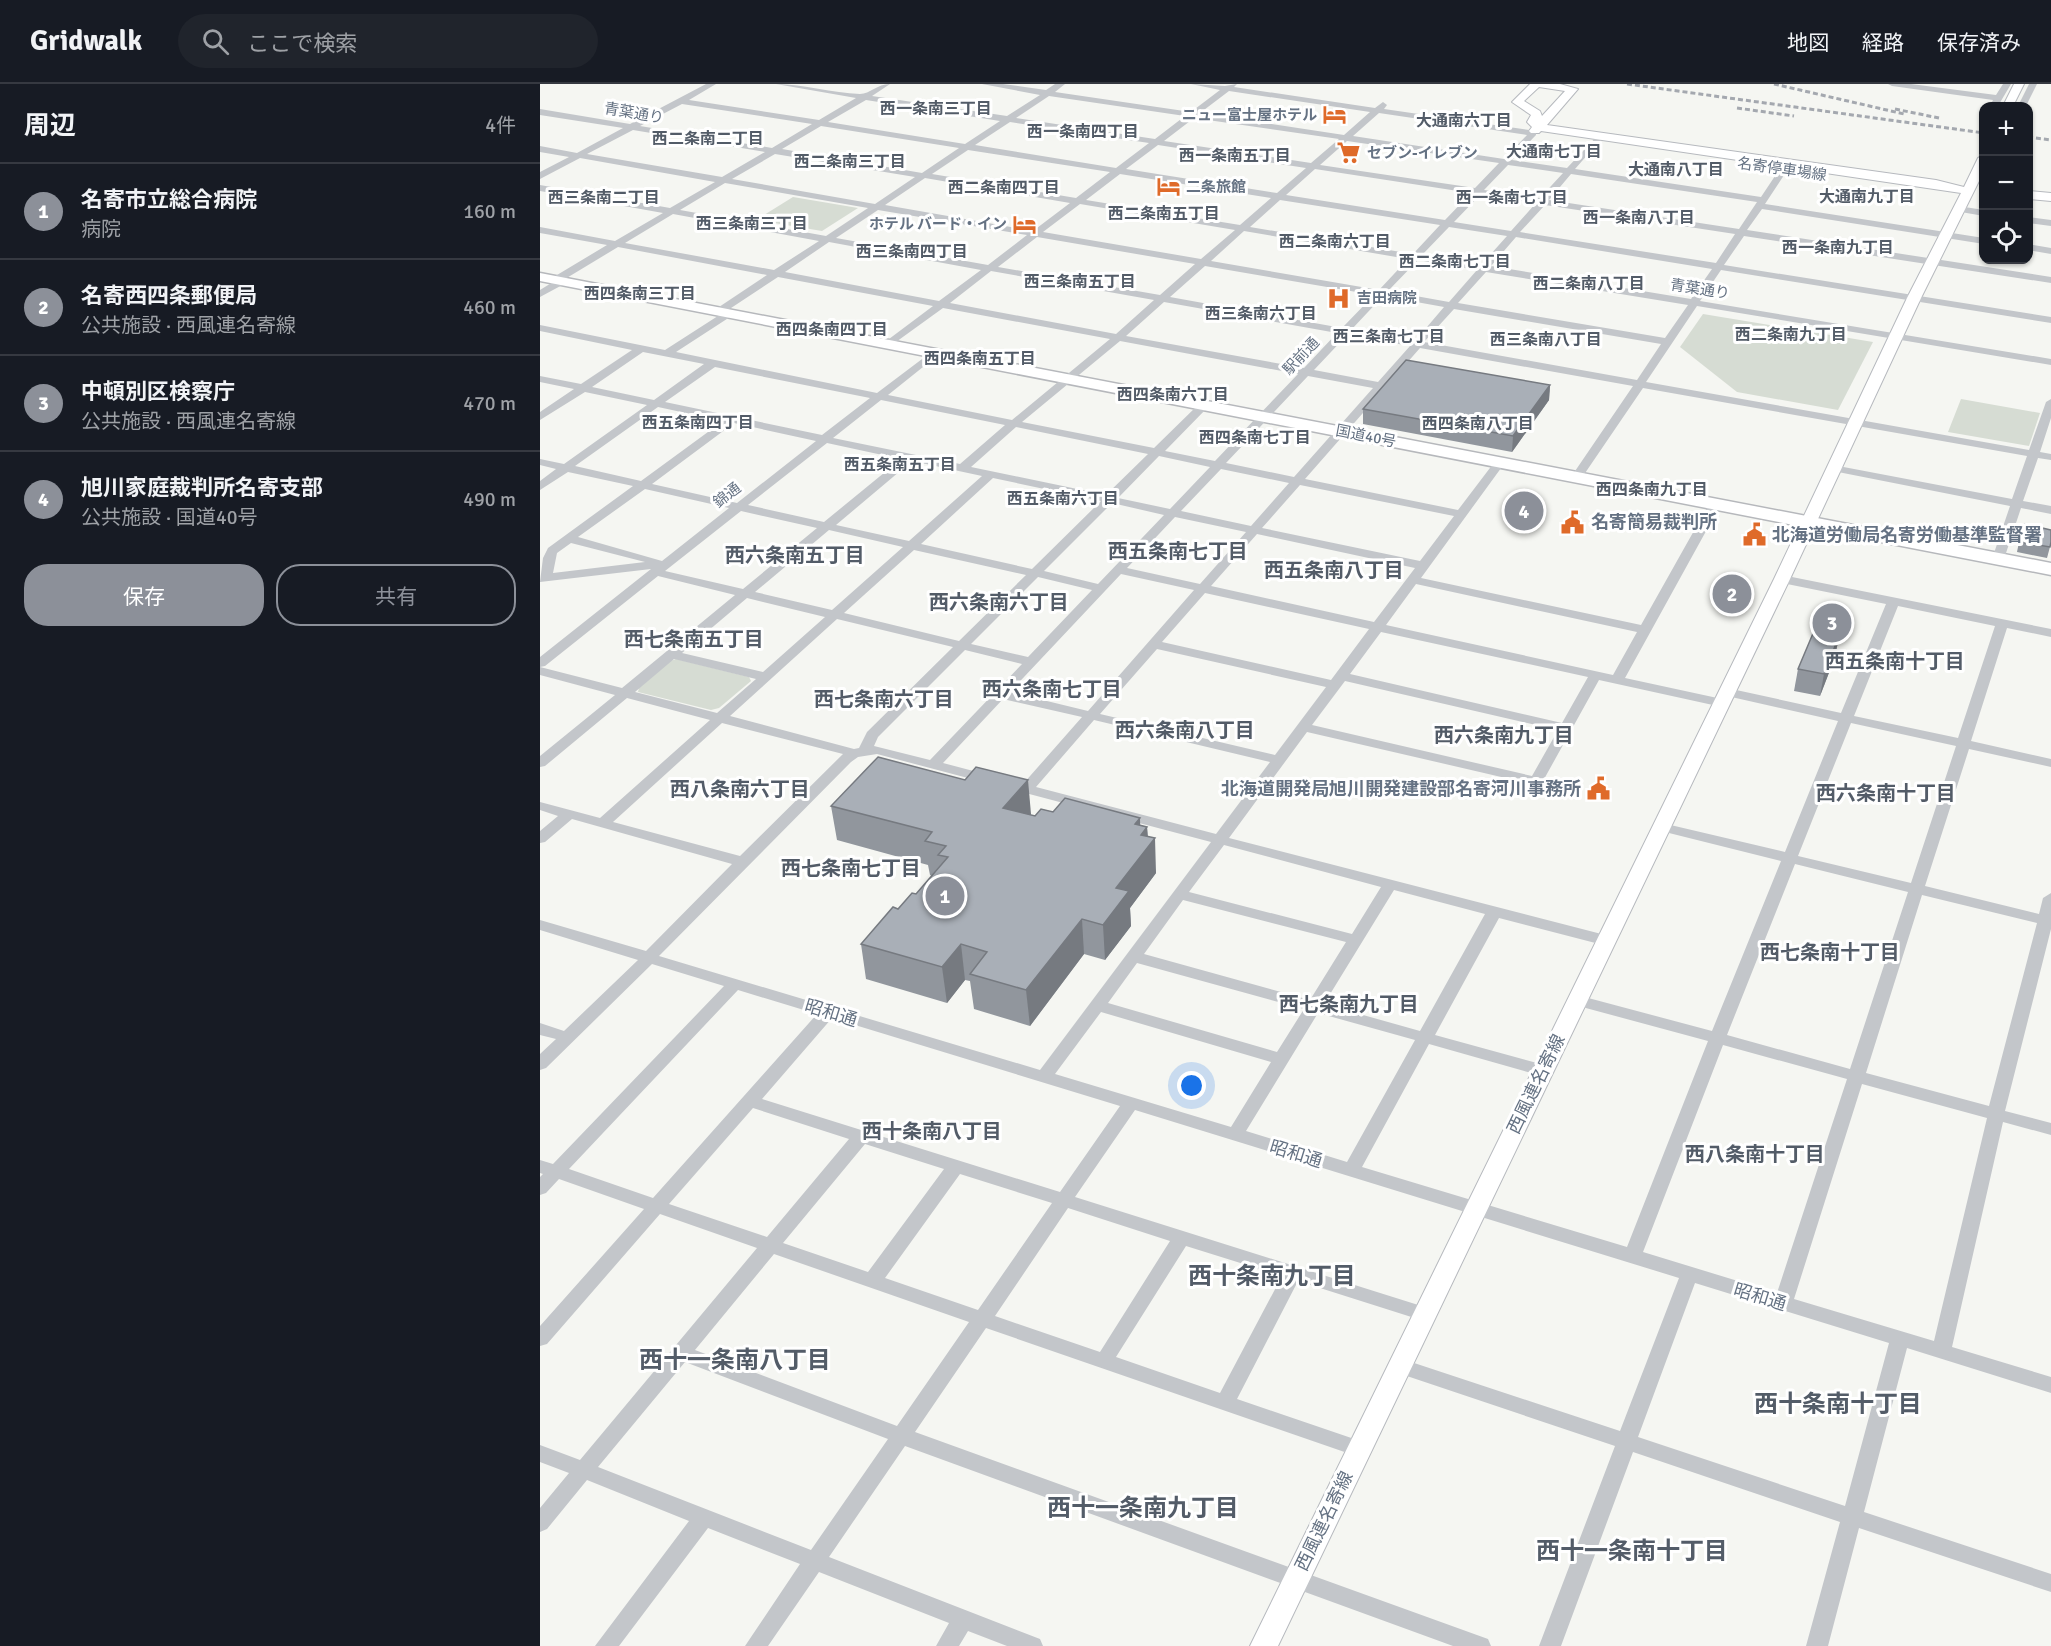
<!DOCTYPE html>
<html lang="ja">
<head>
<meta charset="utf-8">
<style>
	:root { --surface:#171b24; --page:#20242c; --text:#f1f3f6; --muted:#9ea1a6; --line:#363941; --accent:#8c9099 }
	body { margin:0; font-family:Signika,"Noto Sans JP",sans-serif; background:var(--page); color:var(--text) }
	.controls { position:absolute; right:18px; top:18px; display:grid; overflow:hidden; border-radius:12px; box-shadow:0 2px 4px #0004 }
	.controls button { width:54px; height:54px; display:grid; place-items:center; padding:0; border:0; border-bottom:2px solid var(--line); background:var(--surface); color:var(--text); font:30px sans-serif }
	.you { position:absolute; left:652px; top:1002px; width:21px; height:21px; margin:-15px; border:4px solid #fff; border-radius:50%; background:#1a73e8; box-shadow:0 0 0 9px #1a73e833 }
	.badge { display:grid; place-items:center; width:39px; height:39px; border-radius:50%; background:var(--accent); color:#fff; font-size:20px; font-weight:700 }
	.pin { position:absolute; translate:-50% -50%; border:3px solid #fff; box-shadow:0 2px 6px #0006 }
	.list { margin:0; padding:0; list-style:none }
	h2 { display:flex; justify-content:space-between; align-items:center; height:78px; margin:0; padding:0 24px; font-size:26px }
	h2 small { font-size:20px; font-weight:400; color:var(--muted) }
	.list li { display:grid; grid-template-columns:39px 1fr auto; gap:18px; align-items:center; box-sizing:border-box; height:96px; padding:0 24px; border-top:2px solid var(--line) }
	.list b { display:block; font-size:22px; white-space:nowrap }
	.list p { margin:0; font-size:20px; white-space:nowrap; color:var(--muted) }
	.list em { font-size:20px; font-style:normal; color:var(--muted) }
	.actions { display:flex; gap:12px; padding:18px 24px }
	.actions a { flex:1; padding:14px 0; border:2px solid var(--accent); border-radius:24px; text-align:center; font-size:21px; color:var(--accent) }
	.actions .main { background:var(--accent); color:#fff }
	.icon { flex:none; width:33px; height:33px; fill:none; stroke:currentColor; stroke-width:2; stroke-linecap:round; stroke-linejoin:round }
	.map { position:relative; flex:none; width:1511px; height:1562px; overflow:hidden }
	header { display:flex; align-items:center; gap:36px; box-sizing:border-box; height:84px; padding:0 30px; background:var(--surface); border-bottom:2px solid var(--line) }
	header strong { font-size:28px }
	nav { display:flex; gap:33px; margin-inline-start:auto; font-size:21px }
	.search { width:420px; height:54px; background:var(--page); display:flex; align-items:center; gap:15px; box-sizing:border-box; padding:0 21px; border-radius:33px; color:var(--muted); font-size:22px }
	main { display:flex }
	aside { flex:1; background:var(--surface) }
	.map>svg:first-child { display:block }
</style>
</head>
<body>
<header>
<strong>Gridwalk</strong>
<div class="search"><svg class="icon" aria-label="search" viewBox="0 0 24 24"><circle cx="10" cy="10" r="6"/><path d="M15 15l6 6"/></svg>ここで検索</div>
<nav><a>地図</a><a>経路</a><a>保存済み</a></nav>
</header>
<main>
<aside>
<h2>周辺<small>4件</small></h2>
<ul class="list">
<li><span class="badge">1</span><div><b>名寄市立総合病院</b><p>病院</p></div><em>160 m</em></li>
<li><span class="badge">2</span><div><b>名寄西四条郵便局</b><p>公共施設 · 西風連名寄線</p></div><em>460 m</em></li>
<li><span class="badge">3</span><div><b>中頓別区検察庁</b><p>公共施設 · 西風連名寄線</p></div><em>470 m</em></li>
<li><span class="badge">4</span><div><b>旭川家庭裁判所名寄支部</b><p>公共施設 · 国道40号</p></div><em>490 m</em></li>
</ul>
<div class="actions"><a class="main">保存</a><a>共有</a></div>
</aside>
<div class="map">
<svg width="1511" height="1562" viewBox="0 0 1511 1562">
	<rect width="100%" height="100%" fill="#f5f6f2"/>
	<!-- green -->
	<g fill="#d6dcd3">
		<path d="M253,113L318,124L282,147L216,136Z"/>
		<path d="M1163,230L1333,258L1298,326L1197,308L1140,263Z"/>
		<path d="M1421,315L1500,329L1489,362L1408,348Z"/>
		<path d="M136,575L209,593L211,597L179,624L171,626L98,608L99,604L130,577Z"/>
	</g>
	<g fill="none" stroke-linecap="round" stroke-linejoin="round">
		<defs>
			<g id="major">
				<path d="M990,0H1020L1038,5L1007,41L1396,96L1424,103L1438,74L1444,71V87L1381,214L1250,495L738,1562H710L1234,495L1367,214L1421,109L1001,47L999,49H991L989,47L992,43L987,38L991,31L972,18ZM999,3L1025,7L1002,32L1000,27L984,17Z"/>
				<path d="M1474,0H1484L1473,22H1463Z"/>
				<path d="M1488,107L1511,109V117L1488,115Z"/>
			</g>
			<path id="highway" d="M0,189L1511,479V491L0,197Z"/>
		</defs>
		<!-- major casing -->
		<use href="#major" stroke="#b6b9be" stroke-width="2"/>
		<!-- highway casing -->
		<use href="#highway" stroke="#b6b8bc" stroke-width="3"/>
		<!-- minor -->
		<g fill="#c3c6ca" fill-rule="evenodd">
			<path d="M166,0H176L149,16L279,36L316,14L236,0C264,0 292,9 320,10C330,10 337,0 350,0L332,12L467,32L500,11L442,0H463L506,6L515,0H525L515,8L651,28L680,6L651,0L685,2L697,0L694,3L835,24L843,18L847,21L844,25L996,47V51L972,76L1027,84L1060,49L1064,52L1035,85L1221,113L1245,77L1248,76L1252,79L1225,120L1444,154V160L1222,125L1207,146L1511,193V199L1204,152L1184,181L1511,233V239L1181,186L1160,217L1511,275V281L1157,222L1106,298L1489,366L1506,318L1511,315V334L1500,368L1511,370V376L1498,374L1483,417L1511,422V430L1481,424L1464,475L1458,479L1452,475L1470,422L1293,387L1287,384L1293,381L1472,415L1487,372L1103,304L1041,395L1037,396L1031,393L1093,302L880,264L765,395L918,426L956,376H964V380L881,494L1101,541L1169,420L1175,416L1179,417L1181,420L1085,594L1182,615L1189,619L1182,623L1059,596L1003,697L996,701L767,648L689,754L1073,853L1075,857L1073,861L1067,862L959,834L895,951L1008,982L1010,986L1008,990L1002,992L889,960L822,1083L1087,1163L1168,957L1031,920L1029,916L1031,912L1037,911L1172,947L1241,777L1117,746L1115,743L1122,739L1245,768L1298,637L1187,612L1180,608L1187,604L1301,629L1346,520L1242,499L1236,495L1242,491L1511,545V553L1467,544L1431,657L1511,675V683L1429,665L1385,802L1499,830L1503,814L1511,809V845L1465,1027L1511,1039V1051L1463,1038L1412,1263L1511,1293V1309L1367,1264L1324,1428L1511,1490V1508L1319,1444L1288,1562H1266L1300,1438L1093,1368L1021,1562H999L1075,1362L852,1287L849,1282L852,1277L859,1274L1080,1347L1139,1194L595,1026L535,1113L891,1225L893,1230L891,1235L884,1237L758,1197L697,1315L826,1359L829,1365L826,1371L819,1373L446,1244L375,1348L948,1555L951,1562H913L365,1362L289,1473L500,1555L503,1562H467L428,1547L419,1562H396L409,1539L279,1488L228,1562H205L260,1480L168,1444L79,1562H55L149,1437L47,1396L7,1445L0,1448V1424L29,1389L0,1378V1361L40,1376L217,1164L120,1130L7,1260L0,1262V1242L104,1125L19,1095L6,1109L0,1111V1093L3,1090L0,1089V1076L13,1080L184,902L112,880L6,984L0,986V970L16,955L0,951V939L24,947L98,876L0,846V836L106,867L192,780L32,735L5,758L0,759V747L18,732L0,726V718L60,734L170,636L87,614L5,682L0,683V672L75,611L0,591V583L82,604L195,511L118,492L5,582L0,583V573L111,485L0,498L3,474L8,464L93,402L28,388L0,406V397L16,385L0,381V375L24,380L107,321L45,308L0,336V328L34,305L0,298V292L41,300L92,266L0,247V241L125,266L181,230L176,229V225L227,191L78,163L25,195L26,199L0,213V206L13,198L12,194L67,161L0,149V143L75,157L123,129L0,107V101L130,124L175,98L40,74L0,95V88L29,73L0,68V62L37,69L83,44L0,31V25L90,40ZM689,7L830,28L804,51L660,29ZM509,12L645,32L615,55L476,34ZM326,16L460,37L425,60L288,38ZM142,20L272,40L232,64L100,42ZM839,29L987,51L964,75L813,52ZM654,34L799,55L771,79L624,57ZM470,38L609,59L576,84L435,61ZM281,42L419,64L382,89L242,65ZM93,46L225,68L182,93L47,70ZM807,57L959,79L935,104L780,81ZM618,61L766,84L737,109L586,85ZM428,66L570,88L536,114L392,90ZM235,70L375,93L335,120L192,95ZM968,81L1023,89L1000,114L944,106ZM775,85L931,109L905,136L746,111ZM580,90L731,114L700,141L546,116ZM1031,90L1217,118L1199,145L1009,116ZM385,94L530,119L493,147L345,121ZM185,99L328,124L286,152L140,126ZM940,111L996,119L971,147L914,138ZM740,116L900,141L873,170L710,143ZM540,120L695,146L661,175L503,148ZM1005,121L1195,150L1176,179L980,148ZM338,126L487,151L448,181L296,154ZM133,130L279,157L234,186L85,159ZM909,143L967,152L941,181L882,171ZM704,147L868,175L839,206L671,177ZM497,153L655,180L620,211L458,183ZM976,153L1172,185L1151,215L951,182ZM289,158L441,186L399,217L245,188ZM878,176L937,186L909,218L848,207ZM665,182L834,211L802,244L630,213ZM451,187L614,216L576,250L410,219ZM946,188L1148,221L1125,254L918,219ZM238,193L393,222L345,258V262L349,263L403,224L570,255L472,336L348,311L398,271V267L394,266L337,309L136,268L193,231V227L188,226ZM843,212L904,223L875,257L812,245ZM624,218L797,249L764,284L586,252ZM914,225L1121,260L1097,296L884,258ZM807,251L870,262L838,298L774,286ZM580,257L758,290L675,377L625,367L668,323V319H660L614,364L482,338ZM103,268L164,280L114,316L52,303ZM175,283L330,314L282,351L125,318ZM768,292L833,304L754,393L686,379ZM341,316L465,341L420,380L293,354ZM118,323L183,337L101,397L35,382ZM194,339L276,357L197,419L112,400ZM476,343L608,370L566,411L431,383ZM287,359L361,375L284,438L208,421ZM619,372L670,383L630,425L578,414ZM372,377L442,392L369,457L296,441ZM681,385L749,399L711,442L641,427ZM453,394L561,417L492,485L381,460ZM760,401L914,432L880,477L722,444ZM105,405L189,424L122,477L38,453ZM572,419L624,431L558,500L504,487ZM201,427L277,444L203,505L125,487ZM635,433L706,448L660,500L587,484ZM289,446L363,463L292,526L215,508ZM717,450L875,484L834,538L671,502ZM31,459L105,478L13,489L17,469ZM374,466L486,491L419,557L304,529ZM581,490L654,506L548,627L470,608ZM498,493L552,506L488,573L431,560ZM876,500L1097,548L1073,591L846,541ZM665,509L829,545L791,596L622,558ZM207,514L285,533L223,588L142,569ZM1358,522L1455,542L1418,654L1314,632ZM297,535L413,563L327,648L319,664L314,665L190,632ZM841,548L1048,593L1022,639L810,590ZM617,565L786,603L735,671L560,630ZM425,566L482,580L390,676L334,662L338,653ZM134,575L216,595L177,629L95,608ZM805,597L1018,646L992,692L772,641ZM463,615L542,633L483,700L403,679ZM554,636L730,678L676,750L496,703ZM182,639L303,670L200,772L73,738ZM1311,639L1416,662L1371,799L1258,772ZM337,670L671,758L500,986L119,872L311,678L318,673ZM684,761L841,803L812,850L649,808ZM1255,780L1368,808L1310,985L1187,951ZM854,806L945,830L880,947L784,920ZM1382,811L1497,839L1449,1022L1326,989ZM643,816L806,858L770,916L604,870ZM597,879L764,925L737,968L568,919ZM198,906L277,930L113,1114L29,1085ZM561,928L731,978L691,1043L515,990ZM778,929L875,956L807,1078L706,1047ZM292,934L580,1022L520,1108L222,1015ZM1183,961L1307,995L1237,1209L1103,1168ZM1322,1000L1447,1034L1394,1257L1254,1215ZM213,1024L309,1055L227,1153L129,1120ZM325,1060L404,1085L328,1188L243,1159ZM420,1090L512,1119L438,1226L345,1194ZM528,1124L630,1157L560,1268L455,1232ZM646,1162L742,1192L680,1309L576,1273ZM234,1170L429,1238L357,1342L155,1266ZM1155,1199L1349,1259L1305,1422L1098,1353ZM145,1278L348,1355L271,1466L58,1383Z"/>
			<path d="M1348,0H1371L1456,11L1463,0H1471L1458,22H1450L1453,16L1352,2Z"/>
			<path d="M1489,0H1497L1486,22H1478Z"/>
			<path d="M1418,122L1444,126V132L1415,127L1413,125Z"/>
			<path d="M1488,133L1511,136V142L1488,139Z"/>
			<path d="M1488,160L1511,164V170L1488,166Z"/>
		</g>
		<!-- major -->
		<use href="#major" fill="#fff" fill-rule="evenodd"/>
		<!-- highway -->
		<use href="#highway" fill="#fff" fill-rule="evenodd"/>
		<!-- rail -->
		<g stroke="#a4a8af" stroke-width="3" stroke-dasharray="5 3" stroke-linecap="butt">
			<path d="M1087,0L1444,49"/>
			<path d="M1234,0L1364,30"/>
			<path d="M1197,24L1254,32"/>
			<path d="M1355,25L1399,34"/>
			<path d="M1488,53L1511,56"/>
		</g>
	</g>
	<!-- wall -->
	<g fill="#91969d">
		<path d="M1010,301L1009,316L972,368L823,340V325Z"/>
		<path d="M1479,458L1511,459L1507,474L1477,468Z"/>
		<path d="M1299,552L1295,573L1280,612L1254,607L1258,585Z"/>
		<path d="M291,722L491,730L490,731L495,732L513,728L600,741L607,743L608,752L616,789L590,824L591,842L565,876L544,870L490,942L434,925L430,897L425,896L407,919L326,895L321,860L358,825L376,810L392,792L390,791L388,781L297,756Z"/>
	</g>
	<!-- shaded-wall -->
	<g fill="#767a80">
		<path d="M1010,301L1009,316L972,368L973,352Z"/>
		<path d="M1299,552L1295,573L1280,612L1284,590Z"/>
		<path d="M488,696L491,730L466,758L463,724Z"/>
		<path d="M600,734L601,768L595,740Z"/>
		<path d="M607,743L608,762L615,754L616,789L590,824L591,842L565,876L563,841L576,804L601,751Z"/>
		<path d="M542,835L544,870L490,942L486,906Z"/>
		<path d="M421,860L425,896L407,919L402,883Z"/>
	</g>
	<!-- building -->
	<g fill="#a9afb7" stroke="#767a80" stroke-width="1.5">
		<path d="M866,276L1010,301L973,352L823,325Z"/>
		<path d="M1485,440L1511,446V458L1510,463L1479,458Z"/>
		<path d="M1274,547L1299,552L1284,590L1258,585Z"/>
		<path d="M338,673L425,696L436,683L488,696L463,724L495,732L501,725L513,728L525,714L600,734L595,740L607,743L601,751L615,754L576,804L589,807L563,841L542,835L486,906L430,890L447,868L421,860L402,883L321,860L353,823L358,825L372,809L376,810L408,773L398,771L406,762L385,757L392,748L291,722Z"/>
	</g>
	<!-- icons -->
	<defs>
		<symbol id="hotel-bare" viewBox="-9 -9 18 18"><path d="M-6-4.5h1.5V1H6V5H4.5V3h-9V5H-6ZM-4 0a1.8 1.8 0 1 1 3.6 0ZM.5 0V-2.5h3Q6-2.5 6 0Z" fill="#df6a29" stroke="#fff" stroke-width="2.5" paint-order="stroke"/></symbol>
		<symbol id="supermarket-bare" viewBox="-9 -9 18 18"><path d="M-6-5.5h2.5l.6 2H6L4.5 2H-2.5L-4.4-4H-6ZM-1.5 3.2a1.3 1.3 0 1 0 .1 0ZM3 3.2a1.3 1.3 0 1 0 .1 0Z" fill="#df6a29" stroke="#fff" stroke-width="2.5" paint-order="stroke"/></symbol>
		<symbol id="hospital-bare" viewBox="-9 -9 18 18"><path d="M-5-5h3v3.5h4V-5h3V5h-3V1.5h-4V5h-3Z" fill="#df6a29" stroke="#fff" stroke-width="2.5" paint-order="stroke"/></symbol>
		<symbol id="civic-bare" viewBox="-9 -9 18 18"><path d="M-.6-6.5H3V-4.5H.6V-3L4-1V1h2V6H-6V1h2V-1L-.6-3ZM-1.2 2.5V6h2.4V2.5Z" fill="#df6a29" stroke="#fff" stroke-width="2.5" paint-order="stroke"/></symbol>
	</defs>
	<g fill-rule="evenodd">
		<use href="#hotel-bare" x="778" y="14" width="33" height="33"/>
		<use href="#supermarket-bare" x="792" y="52" width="33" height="33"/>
		<use href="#hotel-bare" x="612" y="86" width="33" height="33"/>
		<use href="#hotel-bare" x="468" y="124" width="33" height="33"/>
		<use href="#hospital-bare" x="782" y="198" width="33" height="33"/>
		<use href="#civic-bare" x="1016" y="422" width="33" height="33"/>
		<use href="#civic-bare" x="1198" y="434" width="33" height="33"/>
		<use href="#civic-bare" x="1042" y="688" width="33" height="33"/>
	</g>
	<g text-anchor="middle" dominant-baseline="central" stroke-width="6" stroke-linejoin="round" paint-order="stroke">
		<!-- far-street labels -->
		<g font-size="15" fill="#657283" stroke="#fff">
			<text transform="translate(94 29) rotate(10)">青葉通り</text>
			<text transform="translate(1242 85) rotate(8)">名寄停車場線</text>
			<text transform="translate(1160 205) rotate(9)">青葉通り</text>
			<text transform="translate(761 272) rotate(-47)">駅前通</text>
			<text transform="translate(826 352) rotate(11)">国道40号</text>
			<text transform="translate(187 411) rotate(-38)">錦通</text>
		</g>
		<!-- far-poi labels -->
		<g font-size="15" font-weight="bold" fill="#657283" stroke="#fff" text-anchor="start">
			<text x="777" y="31" text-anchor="end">ニュー富士屋ホテル</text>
			<text x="827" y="69">セブン-イレブン</text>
			<text x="646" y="103">二条旅館</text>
			<text x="467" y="140" text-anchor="end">ホテル バード・イン</text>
			<text x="817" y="214">吉田病院</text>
		</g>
		<!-- far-neighbourhood labels -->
		<g font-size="16" font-weight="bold" fill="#535c68" stroke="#fff">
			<text x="396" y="25">西一条南三丁目</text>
			<text x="924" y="37">大通南六丁目</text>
			<text x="543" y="48">西一条南四丁目</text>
			<text x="168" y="55">西二条南二丁目</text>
			<text x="1014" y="68">大通南七丁目</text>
			<text x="695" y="72">西一条南五丁目</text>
			<text x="310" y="78">西二条南三丁目</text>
			<text x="1136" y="86">大通南八丁目</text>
			<text x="464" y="104">西二条南四丁目</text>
			<text x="1327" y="113">大通南九丁目</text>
			<text x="64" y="114">西三条南二丁目</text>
			<text x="972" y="114">西一条南七丁目</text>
			<text x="624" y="130">西二条南五丁目</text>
			<text x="1099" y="134">西一条南八丁目</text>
			<text x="212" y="140">西三条南三丁目</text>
			<text x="795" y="158">西二条南六丁目</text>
			<text x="1298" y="164">西一条南九丁目</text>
			<text x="372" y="168">西三条南四丁目</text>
			<text x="915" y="178">西二条南七丁目</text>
			<text x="540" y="198">西三条南五丁目</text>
			<text x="1049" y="200">西二条南八丁目</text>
			<text x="100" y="210">西四条南三丁目</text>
			<text x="721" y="230">西三条南六丁目</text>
			<text x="292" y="246">西四条南四丁目</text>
			<text x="1251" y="251">西二条南九丁目</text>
			<text x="849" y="253">西三条南七丁目</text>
			<text x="1006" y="256">西三条南八丁目</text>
			<text x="440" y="275">西四条南五丁目</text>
			<text x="633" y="311">西四条南六丁目</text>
			<text x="158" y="339">西五条南四丁目</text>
			<text x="938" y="340">西四条南八丁目</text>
			<text x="715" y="354">西四条南七丁目</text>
			<text x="360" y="381">西五条南五丁目</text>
			<text x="1112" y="406">西四条南九丁目</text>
			<text x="523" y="415">西五条南六丁目</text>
		</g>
		<!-- poi labels -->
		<g font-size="18" font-weight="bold" fill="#657283" stroke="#fff" text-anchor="start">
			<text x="1051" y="438">名寄簡易裁判所</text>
			<text x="1232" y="451">北海道労働局名寄労働基準監督署</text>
			<text x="1041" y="705" text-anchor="end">北海道開発局旭川開発建設部名寄河川事務所</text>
		</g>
		<!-- street labels -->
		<g font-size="18" fill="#657283" stroke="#fff">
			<text transform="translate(291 929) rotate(17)">昭和通</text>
			<text transform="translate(996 1000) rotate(-64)">西風連名寄線</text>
			<text transform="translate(756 1070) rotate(17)">昭和通</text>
			<text transform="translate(1220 1213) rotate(17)">昭和通</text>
			<text transform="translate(784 1437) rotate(-64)">西風連名寄線</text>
		</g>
		<!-- neighbourhood labels -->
		<g font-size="20" font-weight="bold" fill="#535c68" stroke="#fff">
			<text x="638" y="467">西五条南七丁目</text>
			<text x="255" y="471">西六条南五丁目</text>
			<text x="794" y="486">西五条南八丁目</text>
			<text x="459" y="518">西六条南六丁目</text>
			<text x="154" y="555">西七条南五丁目</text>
			<text x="1355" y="577">西五条南十丁目</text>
			<text x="512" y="605">西六条南七丁目</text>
			<text x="344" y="615">西七条南六丁目</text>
			<text x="645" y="646">西六条南八丁目</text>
			<text x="964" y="651">西六条南九丁目</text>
			<text x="200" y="705">西八条南六丁目</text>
			<text x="1346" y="709">西六条南十丁目</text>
			<text x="311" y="784">西七条南七丁目</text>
			<text x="1290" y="868">西七条南十丁目</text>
			<text x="809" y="920">西七条南九丁目</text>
			<text x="392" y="1047">西十条南八丁目</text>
			<text x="1215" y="1070">西八条南十丁目</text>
		</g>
		<!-- near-neighbourhood labels -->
		<g font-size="24" font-weight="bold" fill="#535c68" stroke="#fff">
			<text x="732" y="1192">西十条南九丁目</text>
			<text x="195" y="1276">西十一条南八丁目</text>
			<text x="1298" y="1320">西十条南十丁目</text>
			<text x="603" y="1424">西十一条南九丁目</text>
			<text x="1092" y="1467">西十一条南十丁目</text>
		</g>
	</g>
</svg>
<div class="controls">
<button>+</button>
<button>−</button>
<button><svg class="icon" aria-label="locate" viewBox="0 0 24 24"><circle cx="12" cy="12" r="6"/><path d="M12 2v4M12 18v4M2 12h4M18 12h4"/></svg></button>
</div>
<div class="you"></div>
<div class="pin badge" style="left:405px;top:812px">1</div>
<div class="pin badge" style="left:1192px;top:510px">2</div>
<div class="pin badge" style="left:1292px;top:539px">3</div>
<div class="pin badge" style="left:984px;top:427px">4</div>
</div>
</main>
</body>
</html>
